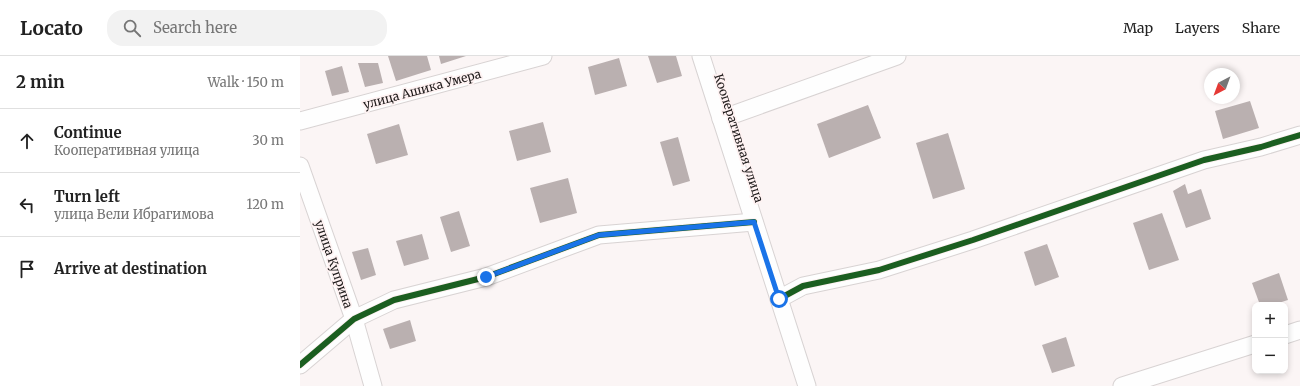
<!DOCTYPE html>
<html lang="en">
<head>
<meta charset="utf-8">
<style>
	:root { --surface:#fff; --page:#f2f2f2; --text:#222; --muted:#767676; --line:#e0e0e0 }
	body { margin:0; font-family:Merriweather,serif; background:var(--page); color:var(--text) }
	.controls { position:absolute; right:12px; bottom:12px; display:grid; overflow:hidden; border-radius:8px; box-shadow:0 2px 6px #0003 }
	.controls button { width:36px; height:36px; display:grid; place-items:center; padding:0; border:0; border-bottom:1px solid var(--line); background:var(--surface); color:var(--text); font:20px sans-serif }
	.compass { position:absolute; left:904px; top:12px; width:36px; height:36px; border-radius:50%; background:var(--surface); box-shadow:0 2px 6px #0003; rotate:221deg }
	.stop { position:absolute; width:12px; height:12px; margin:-9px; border:3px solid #1a73e8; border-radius:50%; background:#fff }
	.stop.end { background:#1a73e8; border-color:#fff; box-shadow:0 1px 4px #0008 }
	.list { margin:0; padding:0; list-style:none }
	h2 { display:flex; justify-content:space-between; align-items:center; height:52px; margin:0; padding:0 16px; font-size:17px }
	h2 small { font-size:13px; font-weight:400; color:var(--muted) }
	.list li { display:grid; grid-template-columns:26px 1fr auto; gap:12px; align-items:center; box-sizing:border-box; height:64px; padding:0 16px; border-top:1px solid var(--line) }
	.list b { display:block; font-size:15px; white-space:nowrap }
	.list p { margin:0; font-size:13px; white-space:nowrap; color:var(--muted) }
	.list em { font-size:13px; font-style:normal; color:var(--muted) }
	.icon { flex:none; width:22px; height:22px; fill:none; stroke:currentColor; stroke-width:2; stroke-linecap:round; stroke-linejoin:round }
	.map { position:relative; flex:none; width:1000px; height:330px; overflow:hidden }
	header { display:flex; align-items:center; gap:24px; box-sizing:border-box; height:56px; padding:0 20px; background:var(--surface); border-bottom:1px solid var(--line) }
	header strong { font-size:19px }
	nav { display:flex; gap:22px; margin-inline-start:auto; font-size:14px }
	.search { width:280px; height:36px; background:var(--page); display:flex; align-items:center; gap:10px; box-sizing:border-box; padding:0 14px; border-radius:16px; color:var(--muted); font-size:15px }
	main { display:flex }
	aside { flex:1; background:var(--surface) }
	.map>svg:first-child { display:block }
</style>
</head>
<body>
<header>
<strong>Locato</strong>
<div class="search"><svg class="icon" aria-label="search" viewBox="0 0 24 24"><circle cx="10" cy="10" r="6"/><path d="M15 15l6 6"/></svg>Search here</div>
<nav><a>Map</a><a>Layers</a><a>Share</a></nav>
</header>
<main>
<aside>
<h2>2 min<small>Walk · 150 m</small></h2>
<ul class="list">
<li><svg class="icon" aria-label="ahead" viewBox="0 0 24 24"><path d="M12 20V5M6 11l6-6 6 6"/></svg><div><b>Continue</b><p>Кооперативная улица</p></div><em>30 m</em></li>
<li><svg class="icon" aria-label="left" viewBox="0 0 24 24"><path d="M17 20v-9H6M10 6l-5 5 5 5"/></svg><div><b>Turn left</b><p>улица Вели Ибрагимова</p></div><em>120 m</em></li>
<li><svg class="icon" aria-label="arrive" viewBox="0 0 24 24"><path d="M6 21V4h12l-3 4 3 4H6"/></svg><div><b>Arrive at destination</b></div></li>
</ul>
</aside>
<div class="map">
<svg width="1000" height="330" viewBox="0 0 1000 330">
	<rect width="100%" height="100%" fill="#fbf5f5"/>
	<!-- building -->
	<g fill="#bab0b0">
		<path d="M88,0H127L131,14L96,25Z"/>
		<path d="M139,0H166L141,8Z"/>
		<path d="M348,0H376L382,20L357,27Z"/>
		<path d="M319,2L327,30L295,39L288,11Z"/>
		<path d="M58,7H78L83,27L65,31Z"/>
		<path d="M42,10L49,36L32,40L25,15Z"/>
		<path d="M950,45L959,72L923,83L915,55Z"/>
		<path d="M568,49L581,82L529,102L517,68Z"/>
		<path d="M243,66L251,96L217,105L209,75Z"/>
		<path d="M99,68L108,99L76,108L67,78Z"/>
		<path d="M648,77L665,133L633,143L616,87Z"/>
		<path d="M378,81L390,125L373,130L360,86Z"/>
		<path d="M268,122L277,157L240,167L230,132Z"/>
		<path d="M885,128L888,138L901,133L911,163L886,172L873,135Z"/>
		<path d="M159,155L170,190L151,196L140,161Z"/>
		<path d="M862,157L879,204L849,214L833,167Z"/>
		<path d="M122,178L129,203L104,210L96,185Z"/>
		<path d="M747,188L759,221L735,230L724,196Z"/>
		<path d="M68,192L76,219L61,224L52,196Z"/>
		<path d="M979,217L988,244L972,249H960L952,227Z"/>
		<path d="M110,264L116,285L90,293L83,273Z"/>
		<path d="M766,281L775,310L752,317L742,289Z"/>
	</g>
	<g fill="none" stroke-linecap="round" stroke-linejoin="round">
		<defs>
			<g id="minor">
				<path d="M401,0L507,330"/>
				<path d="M421,63L597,0"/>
				<path d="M0,65L243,0"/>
				<path d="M0,110L54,263L73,330"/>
				<path d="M479,243L503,230L579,214L673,184L904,104L961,91L1000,79"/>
				<path d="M985,279L1000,274"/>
				<path d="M0,309L54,263L94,244L186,221L299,179L454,166"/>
				<path d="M822,330L955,288"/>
			</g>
		</defs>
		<!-- minor casing -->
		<use href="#minor" stroke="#d8d3d3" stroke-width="19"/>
		<!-- minor -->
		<use href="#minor" stroke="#fefefe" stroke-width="17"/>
		<defs>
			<g id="cycleway">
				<path d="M479,243L503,230L579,214L673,184L904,104L961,91L1000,79"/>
				<path d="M0,309L54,263L94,244L186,221L299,179L454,166"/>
			</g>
		</defs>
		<!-- cycleway casing -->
		<use href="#cycleway" stroke="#fef2f2" stroke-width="8"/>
		<!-- cycleway -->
		<use href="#cycleway" stroke="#1b5e20" stroke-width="6"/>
	</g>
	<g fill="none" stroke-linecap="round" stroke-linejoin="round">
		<!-- route -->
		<path stroke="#1a73e8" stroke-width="5" d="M186,221L299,179L454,166L479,243"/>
	</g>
	<g text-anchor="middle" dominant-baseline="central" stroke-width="3.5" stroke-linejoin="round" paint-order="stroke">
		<!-- street labels -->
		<g font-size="12" fill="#1f1b1b" stroke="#fef2f2">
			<text transform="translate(122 33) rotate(-15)">улица Ашика Умера</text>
			<text transform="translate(439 82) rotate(72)">Кооперативная улица</text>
			<text transform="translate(34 208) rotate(71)">улица Куприна</text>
		</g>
	</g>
</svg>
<div class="controls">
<button>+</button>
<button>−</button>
</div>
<svg class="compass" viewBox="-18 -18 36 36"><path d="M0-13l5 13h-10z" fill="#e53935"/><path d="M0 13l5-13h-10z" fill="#767676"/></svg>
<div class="stop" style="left:479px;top:243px"></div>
<div class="stop end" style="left:186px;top:221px"></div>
</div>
</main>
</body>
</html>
